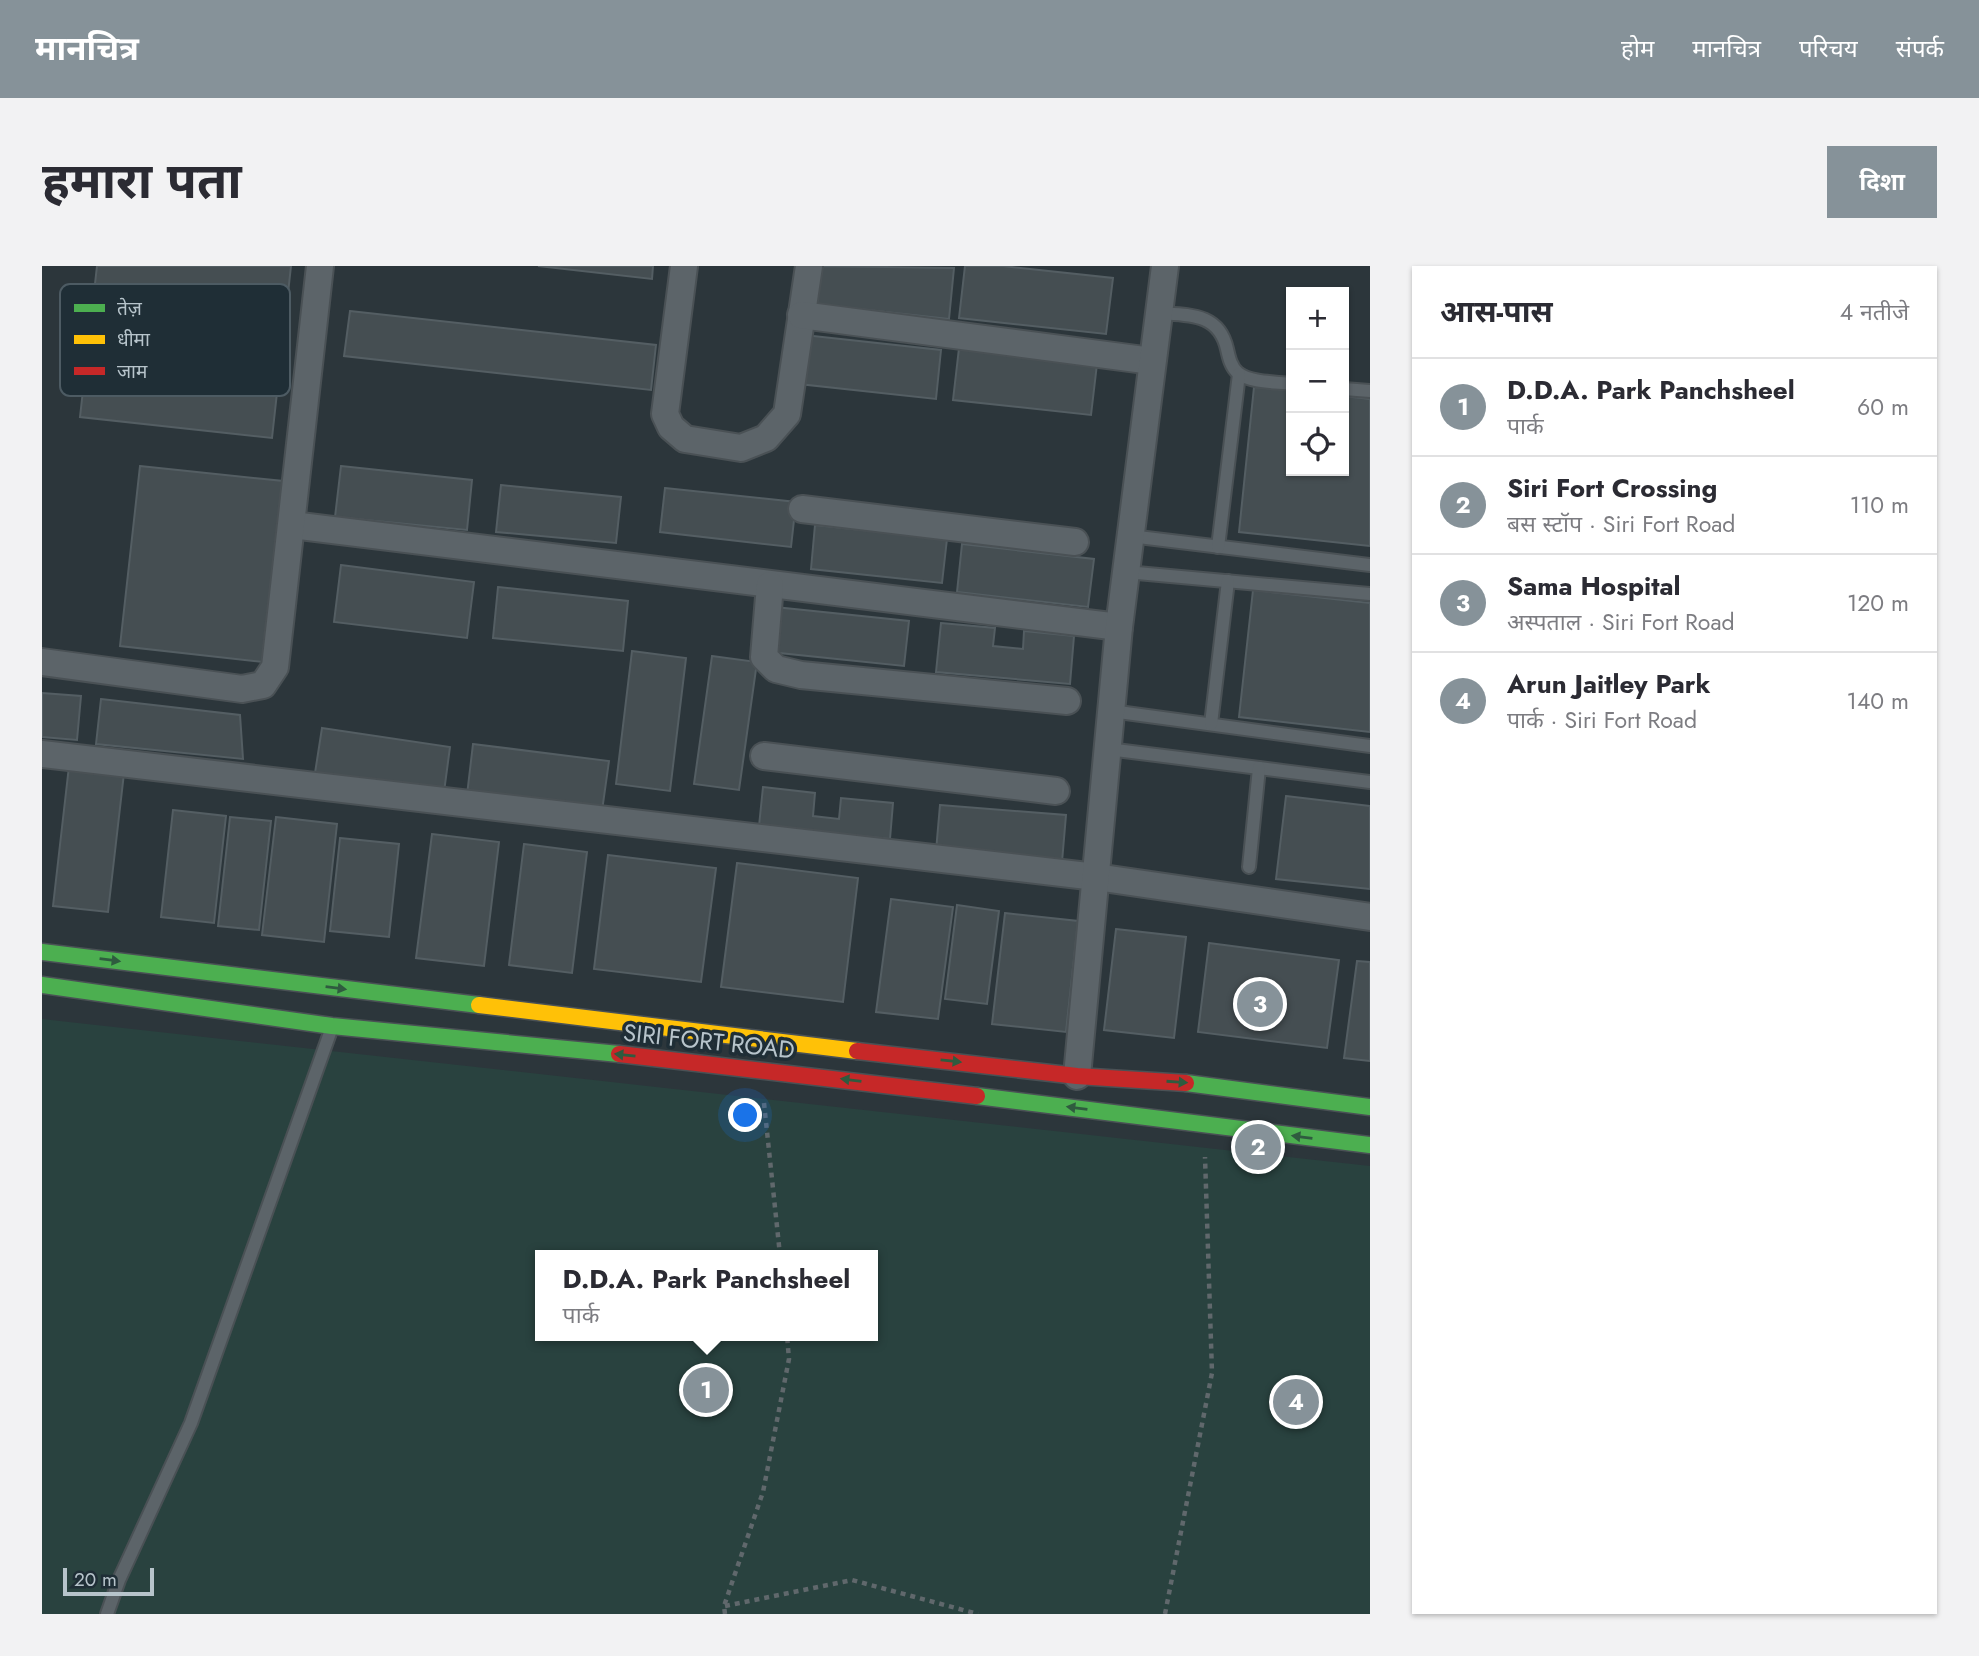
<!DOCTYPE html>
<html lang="hi">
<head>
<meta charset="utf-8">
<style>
	:root { --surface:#fff; --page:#f2f2f3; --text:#2b2b33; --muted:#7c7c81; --line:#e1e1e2; --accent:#869299 }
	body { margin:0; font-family:Jost,"Noto Sans Devanagari",sans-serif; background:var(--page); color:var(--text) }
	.controls { position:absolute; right:21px; top:21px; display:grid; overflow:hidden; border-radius:0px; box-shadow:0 2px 5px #0004 }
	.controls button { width:63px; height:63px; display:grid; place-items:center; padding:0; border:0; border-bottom:2px solid var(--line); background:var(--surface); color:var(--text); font:35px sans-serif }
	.scale { position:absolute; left:21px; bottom:18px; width:91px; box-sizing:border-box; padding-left:7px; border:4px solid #b7c4cb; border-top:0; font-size:19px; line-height:24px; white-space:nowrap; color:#b7c4cb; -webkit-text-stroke:5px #1f2e36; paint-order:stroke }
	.you { position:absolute; left:704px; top:850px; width:24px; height:24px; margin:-18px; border:5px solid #fff; border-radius:50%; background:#1a73e8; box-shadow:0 0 0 10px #1a73e833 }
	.badge { display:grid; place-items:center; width:46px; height:46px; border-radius:50%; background:var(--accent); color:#fff; font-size:23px; font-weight:700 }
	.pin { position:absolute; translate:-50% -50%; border:4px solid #fff; box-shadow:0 2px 7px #0006 }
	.popup { position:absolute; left:493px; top:984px; width:343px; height:91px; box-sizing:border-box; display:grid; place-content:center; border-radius:0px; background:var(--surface); filter:drop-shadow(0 2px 5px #0005); font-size:23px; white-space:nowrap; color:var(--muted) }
	.popup b { font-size:26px; color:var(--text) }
	.popup::after { content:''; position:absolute; left:50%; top:100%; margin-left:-14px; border:14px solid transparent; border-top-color:var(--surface) }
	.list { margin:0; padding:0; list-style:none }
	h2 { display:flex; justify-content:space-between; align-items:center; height:91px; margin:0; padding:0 28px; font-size:30px }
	h2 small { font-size:23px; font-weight:400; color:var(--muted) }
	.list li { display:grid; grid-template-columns:46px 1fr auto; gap:21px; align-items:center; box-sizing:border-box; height:98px; padding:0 28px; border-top:2px solid var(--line) }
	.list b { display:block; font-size:26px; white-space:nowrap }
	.list p { margin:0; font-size:23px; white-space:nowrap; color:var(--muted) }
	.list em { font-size:23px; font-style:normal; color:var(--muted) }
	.icon { flex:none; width:38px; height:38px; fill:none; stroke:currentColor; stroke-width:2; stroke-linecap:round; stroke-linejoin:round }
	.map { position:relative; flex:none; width:1328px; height:1348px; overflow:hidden; border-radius:0px }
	header { display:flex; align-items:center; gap:42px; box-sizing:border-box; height:98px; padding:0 35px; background:var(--accent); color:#fff }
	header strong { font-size:33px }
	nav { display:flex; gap:38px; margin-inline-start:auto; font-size:24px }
	.intro { display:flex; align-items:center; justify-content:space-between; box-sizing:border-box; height:168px; padding:0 42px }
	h1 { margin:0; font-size:49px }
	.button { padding:18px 32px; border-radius:0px; background:var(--accent); color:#fff; font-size:24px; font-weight:700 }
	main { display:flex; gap:42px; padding:0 42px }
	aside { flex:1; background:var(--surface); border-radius:0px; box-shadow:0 2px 5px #0004 }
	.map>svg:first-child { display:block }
</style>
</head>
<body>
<header>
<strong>मानचित्र</strong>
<nav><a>होम</a><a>मानचित्र</a><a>परिचय</a><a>संपर्क</a></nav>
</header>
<div class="intro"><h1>हमारा पता</h1><a class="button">दिशा</a></div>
<main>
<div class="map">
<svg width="1328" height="1348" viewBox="0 0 1328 1348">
	<rect width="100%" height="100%" fill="#2c363b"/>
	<!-- green -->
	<path fill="#29423f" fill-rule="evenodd" d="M0,753L1328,900V1348H0ZM498,989H830V1070H498Z"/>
	<!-- building -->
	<g fill="#454e52" stroke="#545e63" stroke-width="2">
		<path d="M55,0H249L230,172L38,151Z"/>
		<path d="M496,0H611L610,13Z"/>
		<path d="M776,0L912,2L907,53L771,38Z"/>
		<path d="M923,0H961L1071,12L1064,68L917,52Z"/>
		<path d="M308,45L614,79L609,124L302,90Z"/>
		<path d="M762,69L899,84L894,133L757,118Z"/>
		<path d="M917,82L1055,98L1049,149L911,134Z"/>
		<path d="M1212,121L1249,124V205H1302V130L1328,133V280L1197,266Z"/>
		<path d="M98,200L251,216L230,397L78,380Z"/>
		<path d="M299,200L430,214L425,264L293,251Z"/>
		<path d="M459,219L579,231L574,277L454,266Z"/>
		<path d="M623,222L754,236L749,281L618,266Z"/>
		<path d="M773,259L905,273L900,317L769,303Z"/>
		<path d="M920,278L1052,293L1046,341L915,326Z"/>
		<path d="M299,299L432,316L425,372L292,356Z"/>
		<path d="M456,321L586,335L581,385L451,372Z"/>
		<path d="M1211,324L1328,337V466L1197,451Z"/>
		<path d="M733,341L867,355L862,400L728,386Z"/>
		<path d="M899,357L953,362L951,380L981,383L982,365L1032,370L1028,418L894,406Z"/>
		<path d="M590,385L644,392L628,525L574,518Z"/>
		<path d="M670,390L715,396L697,524L652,518Z"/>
		<path d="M0,427L39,430L35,474L0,471Z"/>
		<path d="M59,433L198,449L201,493L54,478Z"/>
		<path d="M280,462L408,481L402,526L273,507Z"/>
		<path d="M431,478L567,495L560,545L425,529Z"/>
		<path d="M27,500L82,507L66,646L11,640Z"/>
		<path d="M721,521L773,527L771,550L797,553L799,532L851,537L848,573L717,560Z"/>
		<path d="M1244,530L1328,540V623L1234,613Z"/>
		<path d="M898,539L1024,549L1020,596L894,585Z"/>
		<path d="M131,544L184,550L172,657L119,651Z"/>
		<path d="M188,551L229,555L217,664L176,660Z"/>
		<path d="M234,551L295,558L282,676L220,669Z"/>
		<path d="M390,568L457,576L442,700L374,692Z"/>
		<path d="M298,572L357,578L347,671L288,665Z"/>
		<path d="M482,578L545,586L530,707L467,699Z"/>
		<path d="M566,589L674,602L659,716L552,703Z"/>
		<path d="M695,597L816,612L801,736L679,721Z"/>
		<path d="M849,633L911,641L896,753L834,746Z"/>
		<path d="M915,639L957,645L945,738L903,733Z"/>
		<path d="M963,647L1036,655L1024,766L950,758Z"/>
		<path d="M1074,663L1144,671L1132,772L1062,764Z"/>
		<path d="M1167,677L1297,694L1285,782L1156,766Z"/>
		<path d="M1315,695L1328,696V795L1302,792Z"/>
	</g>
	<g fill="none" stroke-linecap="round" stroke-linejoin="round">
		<defs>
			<g id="lane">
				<path d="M1117,47C1147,49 1177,47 1185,83C1187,92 1189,101 1196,107C1209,117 1234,116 1249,118"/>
				<path d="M1302,123L1328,125"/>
				<path d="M1088,270L1328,299"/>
				<path d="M1176,281L1197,108"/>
				<path d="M1084,306L1328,328"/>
				<path d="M1069,445L1328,480"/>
				<path d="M1169,458L1186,315"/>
				<path d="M1066,483L1328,516"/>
				<path d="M1207,601L1217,502"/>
				<path d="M65,1348L77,1314L149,1157L289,764"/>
			</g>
			<g id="street">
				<path d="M642,0L623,148L629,161L643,173L699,182L724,172L745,148L767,0"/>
				<path d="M759,49L1110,95"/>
				<path d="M760,243L1033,276"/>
				<path d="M250,259L1077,361"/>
				<path d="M728,319L722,391L734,403L759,409L1025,435"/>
				<path d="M0,396L200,423L221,419L233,401L278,0"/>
				<path d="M0,488L1054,611L1328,651"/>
				<path d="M722,490L1014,525"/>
				<path d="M1035,810L1077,361L1123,0"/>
			</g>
			<g id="fast">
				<path d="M0,686L437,739"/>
				<path d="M0,719L290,760L577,788"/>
				<path d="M1144,817L1328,841"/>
				<path d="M935,830L1328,879"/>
			</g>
			<path id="slow" d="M437,739L815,785"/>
			<g id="jam">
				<path d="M815,785L1035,810L1144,817"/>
				<path d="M577,788L935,830"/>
			</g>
		</defs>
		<!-- lane casing -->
		<use href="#lane" stroke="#4a5155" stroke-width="16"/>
		<!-- street casing -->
		<use href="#street" stroke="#4a5155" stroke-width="30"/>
		<!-- fast casing -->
		<use href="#fast" stroke="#4a5155" stroke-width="19"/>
		<!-- slow casing -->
		<use href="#slow" stroke="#4a5155" stroke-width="19"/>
		<!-- jam casing -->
		<use href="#jam" stroke="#4a5155" stroke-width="19"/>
		<!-- path -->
		<g stroke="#60686c" stroke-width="4.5" stroke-dasharray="5 5" stroke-linecap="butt">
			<path d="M722,837L738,989"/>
			<path d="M683,1340L810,1314L936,1348"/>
			<path d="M683,1348L682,1340L721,1226L747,1093L745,1070"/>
			<path d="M1123,1348L1170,1107L1163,891"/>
		</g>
		<!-- lane -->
		<use href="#lane" stroke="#5c6469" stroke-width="12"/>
		<!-- street -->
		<use href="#street" stroke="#5c6469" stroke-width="26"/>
		<!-- fast -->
		<use href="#fast" stroke="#4caf50" stroke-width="16"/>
		<!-- slow -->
		<use href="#slow" stroke="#ffc107" stroke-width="16"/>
		<!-- jam -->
		<use href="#jam" stroke="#c62828" stroke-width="16"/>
	</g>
	<!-- one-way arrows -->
	<defs><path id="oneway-solid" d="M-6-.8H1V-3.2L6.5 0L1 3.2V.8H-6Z" transform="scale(1.75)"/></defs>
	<g fill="#2f5b3f">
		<use href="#oneway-solid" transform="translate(68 694) rotate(7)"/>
		<use href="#oneway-solid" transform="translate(294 722) rotate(7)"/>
		<use href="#oneway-solid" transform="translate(583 789) rotate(-174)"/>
		<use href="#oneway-solid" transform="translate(909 795) rotate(6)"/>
		<use href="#oneway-solid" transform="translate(809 814) rotate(-173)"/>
		<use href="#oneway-solid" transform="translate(1135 816) rotate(4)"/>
		<use href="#oneway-solid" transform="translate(1035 842) rotate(-173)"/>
		<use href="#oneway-solid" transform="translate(1260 871) rotate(-173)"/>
	</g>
	<g text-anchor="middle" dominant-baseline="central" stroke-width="7" stroke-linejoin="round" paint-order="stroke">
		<!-- street labels -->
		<g font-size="24" fill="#b7c4cb" stroke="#1f2e36">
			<text transform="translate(667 775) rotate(6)">SIRI FORT ROAD</text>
		</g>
	</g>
	<!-- legend -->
	<rect x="18" y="18" width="230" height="112" rx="10" fill="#1f2e36" stroke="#4d5b63" stroke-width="2"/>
	<rect x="32" y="38" width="31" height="8" fill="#4caf50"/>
	<rect x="32" y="69" width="31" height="9" fill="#ffc107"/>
	<rect x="32" y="101" width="31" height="8" fill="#c62828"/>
	<g font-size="19" fill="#b7c4cb">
		<text x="75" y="49">तेज़</text>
		<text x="75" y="80">धीमा</text>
		<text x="75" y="112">जाम</text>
	</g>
</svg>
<div class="controls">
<button>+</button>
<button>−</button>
<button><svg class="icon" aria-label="locate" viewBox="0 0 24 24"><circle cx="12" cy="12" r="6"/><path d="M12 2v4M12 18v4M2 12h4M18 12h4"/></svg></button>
</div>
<div class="scale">20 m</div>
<div class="you"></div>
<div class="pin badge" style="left:664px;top:1124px">1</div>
<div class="popup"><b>D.D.A. Park Panchsheel</b>पार्क</div>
<div class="pin badge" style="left:1216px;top:881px">2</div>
<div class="pin badge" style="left:1218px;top:738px">3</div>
<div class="pin badge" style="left:1254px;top:1136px">4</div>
</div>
<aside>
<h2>आस-पास<small>4 नतीजे</small></h2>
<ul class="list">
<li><span class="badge">1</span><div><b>D.D.A. Park Panchsheel</b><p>पार्क</p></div><em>60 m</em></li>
<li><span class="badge">2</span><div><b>Siri Fort Crossing</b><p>बस स्टॉप · Siri Fort Road</p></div><em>110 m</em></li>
<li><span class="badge">3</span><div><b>Sama Hospital</b><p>अस्पताल · Siri Fort Road</p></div><em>120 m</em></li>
<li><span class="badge">4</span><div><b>Arun Jaitley Park</b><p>पार्क · Siri Fort Road</p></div><em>140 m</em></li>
</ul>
</aside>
</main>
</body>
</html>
